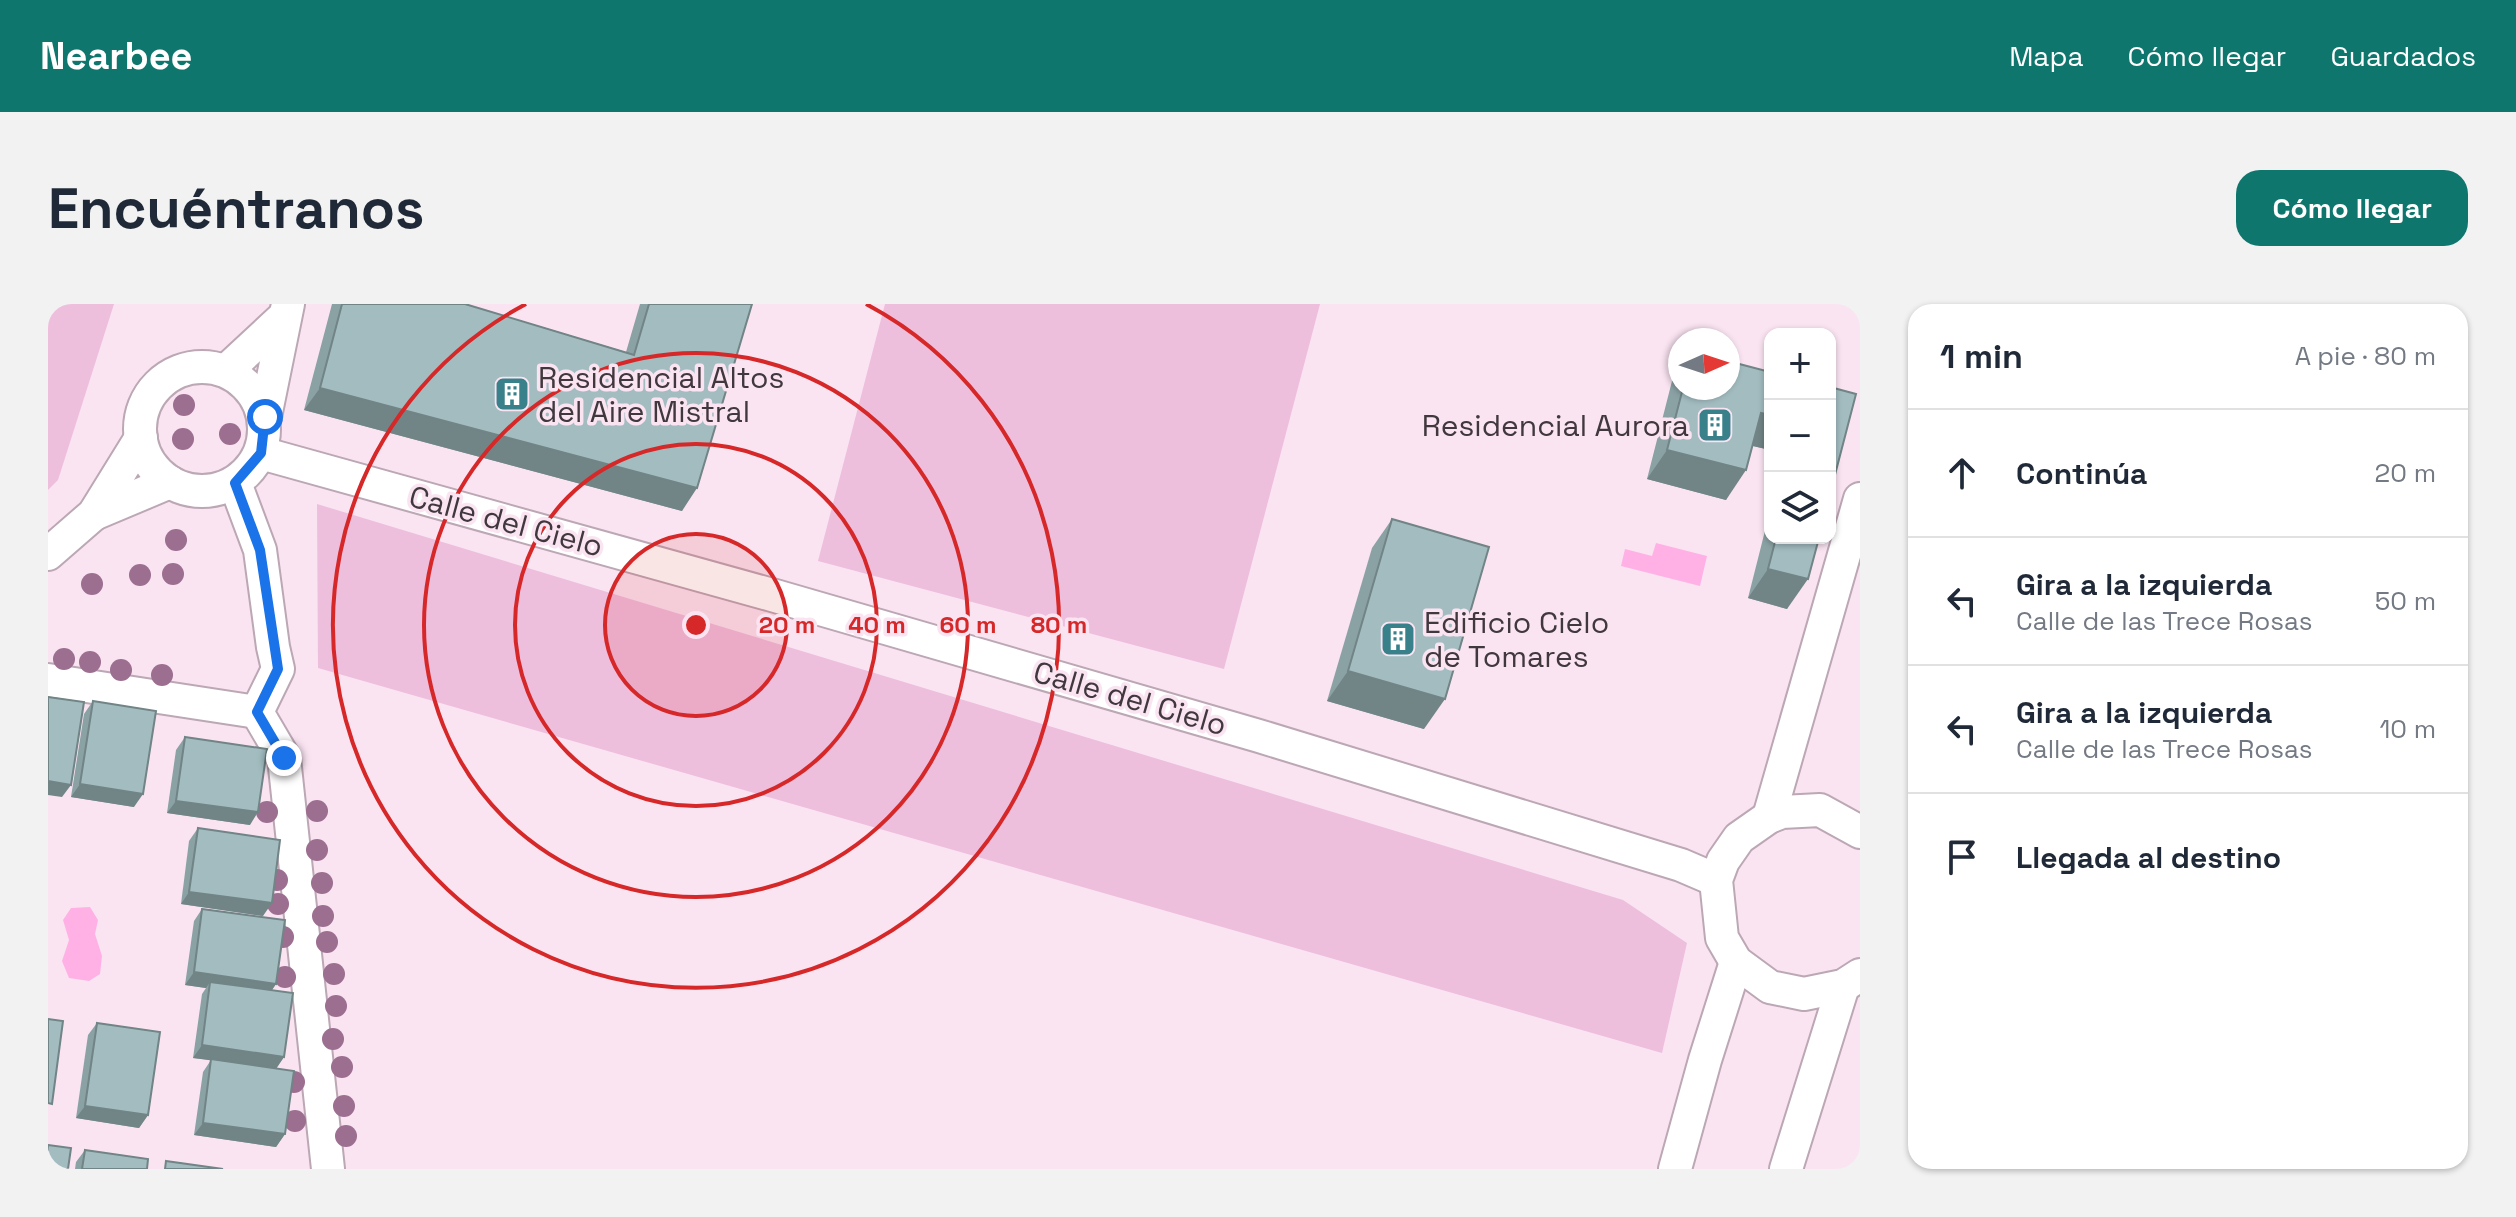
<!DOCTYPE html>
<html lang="es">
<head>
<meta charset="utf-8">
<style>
	:root { --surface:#fff; --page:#f2f2f3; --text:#1f2937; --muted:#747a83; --line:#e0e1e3; --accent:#0f766e }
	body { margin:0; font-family:"Space Grotesk",sans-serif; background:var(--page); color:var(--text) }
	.controls { position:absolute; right:24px; top:24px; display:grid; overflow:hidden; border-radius:16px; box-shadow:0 2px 6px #0004 }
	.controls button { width:72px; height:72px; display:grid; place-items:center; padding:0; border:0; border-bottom:2px solid var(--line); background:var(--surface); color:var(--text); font:40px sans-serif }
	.compass { position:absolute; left:1620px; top:24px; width:72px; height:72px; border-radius:50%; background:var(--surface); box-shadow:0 2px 6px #0004; rotate:87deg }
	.stop { position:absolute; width:24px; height:24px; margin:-18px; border:6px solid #1a73e8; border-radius:50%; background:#fff }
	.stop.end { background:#1a73e8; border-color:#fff; box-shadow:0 2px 8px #0008 }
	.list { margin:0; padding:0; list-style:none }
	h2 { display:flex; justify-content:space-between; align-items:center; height:104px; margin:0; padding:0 32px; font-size:34px }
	h2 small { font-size:26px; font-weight:400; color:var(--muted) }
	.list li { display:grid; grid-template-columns:52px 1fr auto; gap:24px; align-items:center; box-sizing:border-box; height:128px; padding:0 32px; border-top:2px solid var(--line) }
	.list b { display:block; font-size:30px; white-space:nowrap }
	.list p { margin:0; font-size:26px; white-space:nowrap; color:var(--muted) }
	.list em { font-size:26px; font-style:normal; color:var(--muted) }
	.icon { flex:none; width:44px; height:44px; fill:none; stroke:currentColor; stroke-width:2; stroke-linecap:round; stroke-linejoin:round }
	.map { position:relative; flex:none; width:1812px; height:865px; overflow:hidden; border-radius:24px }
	header { display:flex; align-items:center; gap:48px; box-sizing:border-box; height:112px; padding:0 40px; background:var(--accent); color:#fff }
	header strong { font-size:38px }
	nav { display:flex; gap:44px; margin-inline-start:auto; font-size:28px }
	.intro { display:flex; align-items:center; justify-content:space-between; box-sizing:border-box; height:192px; padding:0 48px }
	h1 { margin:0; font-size:56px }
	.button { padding:20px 36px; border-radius:24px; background:var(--accent); color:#fff; font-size:28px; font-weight:700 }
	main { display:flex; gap:48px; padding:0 48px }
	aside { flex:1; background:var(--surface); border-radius:24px; box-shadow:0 2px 6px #0004 }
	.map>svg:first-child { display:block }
</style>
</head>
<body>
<header>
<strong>Nearbee</strong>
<nav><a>Mapa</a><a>Cómo llegar</a><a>Guardados</a></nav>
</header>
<div class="intro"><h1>Encuéntranos</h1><a class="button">Cómo llegar</a></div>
<main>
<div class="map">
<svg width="1812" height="865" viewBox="0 0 1812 865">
	<rect width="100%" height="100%" fill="#fae4f2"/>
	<!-- green -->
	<g fill="#eebedd">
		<path d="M0,0H66L10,176L0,186Z"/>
		<path d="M837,0H1272L1176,365L770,257Z"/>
		<path d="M269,200L1575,596L1639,639L1614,749L270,364Z"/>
	</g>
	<!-- water -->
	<g fill="#ffb1e5">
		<path d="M1608,239L1659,252L1652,282L1573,262L1577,245L1604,252Z"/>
		<path d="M42,603L50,616L47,630L54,652L52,670L41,677L21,674L14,657L21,636L15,616L23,604Z"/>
	</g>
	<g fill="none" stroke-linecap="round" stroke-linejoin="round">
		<defs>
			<g id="minor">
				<circle cx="154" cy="125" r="62"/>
				<path d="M179,66L236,13"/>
				<path d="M217,113L240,0"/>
				<path d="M213,149L724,291L1211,432L1633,561L1668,576"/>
				<path d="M187,179L212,246L225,343L230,365L209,408L236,454L280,865"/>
				<path d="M46,210L122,178"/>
				<path d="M0,250L46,210L93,134"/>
				<path d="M0,376L209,408"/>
				<path d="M1721,513L1812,195"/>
				<path d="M1812,528L1772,506L1734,508L1721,513L1691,534L1675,557L1668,576L1674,634L1688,658L1722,683L1756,690L1795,682L1812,671"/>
				<path d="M1627,865L1657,756L1688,658"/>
				<path d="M1738,865L1795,682"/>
			</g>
		</defs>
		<!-- minor casing -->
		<use href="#minor" stroke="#bca7b4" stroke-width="36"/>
		<!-- minor -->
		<use href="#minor" stroke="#fff" stroke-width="32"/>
	</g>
	<!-- trees -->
	<g fill="#9c6e90">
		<circle cx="136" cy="101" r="11"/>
		<circle cx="182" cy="130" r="11"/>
		<circle cx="135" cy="135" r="11"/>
		<circle cx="128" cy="236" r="11"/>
		<circle cx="125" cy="270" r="11"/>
		<circle cx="92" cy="271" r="11"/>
		<circle cx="44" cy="280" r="11"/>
		<circle cx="16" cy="355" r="11"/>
		<circle cx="42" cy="358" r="11"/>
		<circle cx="73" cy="366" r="11"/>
		<circle cx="114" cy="371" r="11"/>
		<circle cx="269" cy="507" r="11"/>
		<circle cx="219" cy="508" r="11"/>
		<circle cx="269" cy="546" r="11"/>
		<circle cx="229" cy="576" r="11"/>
		<circle cx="274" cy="579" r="11"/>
		<circle cx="230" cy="600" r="11"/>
		<circle cx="275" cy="612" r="11"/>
		<circle cx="235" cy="633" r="11"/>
		<circle cx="279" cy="638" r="11"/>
		<circle cx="286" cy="670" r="11"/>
		<circle cx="237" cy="673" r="11"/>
		<circle cx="288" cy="702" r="11"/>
		<circle cx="285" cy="735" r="11"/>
		<circle cx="294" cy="763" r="11"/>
		<circle cx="246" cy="778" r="11"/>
		<circle cx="296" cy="802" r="11"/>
		<circle cx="247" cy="817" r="11"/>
		<circle cx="298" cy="832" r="11"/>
	</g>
	<!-- wall -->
	<g fill="#8ba2a5">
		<path d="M284,0H417L578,48L592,0H704L634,207L256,106Z"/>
		<path d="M1632,65V84H1680L1722,68V146L1705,142L1678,196L1599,175L1624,77Z"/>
		<path d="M1722,207V234H1771L1739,305L1700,294Z"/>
		<path d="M1344,215L1376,425L1279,397L1324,244Z"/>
		<path d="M45,397L86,503L23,493L36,410Z"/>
		<path d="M137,433L202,521L119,509L128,446Z"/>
		<path d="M150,524L215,612L133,600L141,537Z"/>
		<path d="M154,605L228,680L224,686L236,753L228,764L237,830L228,843L146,831L155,768L163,756L145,754L154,690L158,684L137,681L146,617Z"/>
		<path d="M49,719L100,811L91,824L28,814L40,731Z"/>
		<path d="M37,846L99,865H27L28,858Z"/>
	</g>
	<!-- shaded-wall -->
	<g fill="#718486">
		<path d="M272,84L649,184L634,207L256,106Z"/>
		<path d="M1713,109L1722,111V146L1692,139Z"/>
		<path d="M1619,146L1698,166L1678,196L1599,175Z"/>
		<path d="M1720,265L1760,275L1739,305L1700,294Z"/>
		<path d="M1300,367L1397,395L1376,425L1279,397Z"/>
		<path d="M0,477L23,481L14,493L0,491Z"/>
		<path d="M32,480L95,490L86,503L23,493Z"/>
		<path d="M128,497L210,508L202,521L119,509Z"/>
		<path d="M141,588L224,599L215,612L133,600Z"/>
		<path d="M146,668L228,680L219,693L162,678L158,684L137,681Z"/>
		<path d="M154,741L236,753L228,765L145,754Z"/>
		<path d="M37,802L100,811L91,824L28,814Z"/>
		<path d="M155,819L237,830L228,843L146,831Z"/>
	</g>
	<!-- building -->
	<g fill="#a2bcc0" stroke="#718486" stroke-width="2">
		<path d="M294,0H417L586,51L601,0H704L649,184L272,84Z"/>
		<path d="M1680,57L1722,68V111L1713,109L1698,166L1619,146L1635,84H1680Z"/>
		<path d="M1782,83L1808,90L1782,190Z"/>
		<path d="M1344,215L1441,243L1397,395L1300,367Z"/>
		<path d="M1728,234H1771L1760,275L1720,265Z"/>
		<path d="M0,393L36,398L23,481L0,477Z"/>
		<path d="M45,397L108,407L95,490L32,480Z"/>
		<path d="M137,433L219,445L210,508L128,497Z"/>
		<path d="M150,524L232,536L224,599L141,588Z"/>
		<path d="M154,605L237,616L228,680L146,668Z"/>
		<path d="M162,678L245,689L236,753L154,741Z"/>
		<path d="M0,715L15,717L4,800L0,799Z"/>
		<path d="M49,719L112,728L100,811L37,802Z"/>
		<path d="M163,755L246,767L237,830L155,819Z"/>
		<path d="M0,841L23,844L20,865H0Z"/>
		<path d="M37,846L100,855L99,865H34Z"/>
		<path d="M118,857L175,865H117Z"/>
	</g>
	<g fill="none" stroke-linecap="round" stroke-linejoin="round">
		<!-- route -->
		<path stroke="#1a73e8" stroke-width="10" d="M217,113L213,149L187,179L212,246L230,365L209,408L236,454"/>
	</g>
	<!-- distance rings -->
	<circle cx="648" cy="321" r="91" fill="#d62828" fill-opacity=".12"/>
	<g fill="none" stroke="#d62828" stroke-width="4">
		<circle cx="648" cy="321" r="91"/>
		<circle cx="648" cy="321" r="181"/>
		<circle cx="648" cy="321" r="272"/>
		<path d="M818 0A363 363 0 1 1 478 0"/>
	</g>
	<!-- icons -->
	<defs>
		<symbol id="building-square" viewBox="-11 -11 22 22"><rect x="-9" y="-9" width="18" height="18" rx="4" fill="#39818a" stroke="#fae4f2"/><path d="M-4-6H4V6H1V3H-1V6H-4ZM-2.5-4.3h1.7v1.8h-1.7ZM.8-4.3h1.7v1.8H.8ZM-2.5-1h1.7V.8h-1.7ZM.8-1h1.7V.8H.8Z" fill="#fff"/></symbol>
	</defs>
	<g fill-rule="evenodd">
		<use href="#building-square" x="444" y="70" width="40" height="40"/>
		<use href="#building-square" x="1647" y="101" width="40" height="40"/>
		<use href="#building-square" x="1330" y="315" width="40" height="40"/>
	</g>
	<g text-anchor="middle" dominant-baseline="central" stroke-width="7" stroke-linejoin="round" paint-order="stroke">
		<!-- poi labels -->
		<g font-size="30" fill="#41383e" stroke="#fae4f2" text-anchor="start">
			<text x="490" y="73">Residencial Altos<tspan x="490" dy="34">del Aire Mistral</tspan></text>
			<text x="1641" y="121" text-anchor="end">Residencial Aurora</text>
			<text x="1376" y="318">Edificio Cielo<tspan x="1376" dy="34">de Tomares</tspan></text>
		</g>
		<!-- street labels -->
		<g font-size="30" fill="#41383e" stroke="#fae4f2">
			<text transform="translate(458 217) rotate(15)">Calle del Cielo</text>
			<text transform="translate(1082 394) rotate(16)">Calle del Cielo</text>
		</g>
	</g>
	<circle cx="648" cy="321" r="12" fill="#d62828" stroke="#fae4f2" stroke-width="4"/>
	<g font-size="24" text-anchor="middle" font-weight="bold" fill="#d62828" stroke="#fae4f2" stroke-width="7" stroke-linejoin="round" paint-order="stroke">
		<text x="739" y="329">20 m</text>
		<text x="829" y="329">40 m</text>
		<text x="920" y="329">60 m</text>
		<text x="1011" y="329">80 m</text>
	</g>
</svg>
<div class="controls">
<button>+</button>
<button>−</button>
<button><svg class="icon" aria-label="layers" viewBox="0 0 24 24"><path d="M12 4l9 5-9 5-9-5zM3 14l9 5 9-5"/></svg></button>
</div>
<svg class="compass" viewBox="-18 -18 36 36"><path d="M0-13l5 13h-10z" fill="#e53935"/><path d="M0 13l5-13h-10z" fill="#747a83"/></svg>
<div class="stop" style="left:217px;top:113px"></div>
<div class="stop end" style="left:236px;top:454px"></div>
</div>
<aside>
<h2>1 min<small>A pie · 80 m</small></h2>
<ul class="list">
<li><svg class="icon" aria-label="ahead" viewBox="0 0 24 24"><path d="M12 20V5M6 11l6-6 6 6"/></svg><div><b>Continúa</b></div><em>20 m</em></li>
<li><svg class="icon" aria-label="left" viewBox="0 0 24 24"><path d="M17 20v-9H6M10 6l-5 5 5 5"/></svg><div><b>Gira a la izquierda</b><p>Calle de las Trece Rosas</p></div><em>50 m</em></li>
<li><svg class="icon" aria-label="left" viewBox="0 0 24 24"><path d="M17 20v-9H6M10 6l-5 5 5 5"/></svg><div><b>Gira a la izquierda</b><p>Calle de las Trece Rosas</p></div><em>10 m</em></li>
<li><svg class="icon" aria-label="arrive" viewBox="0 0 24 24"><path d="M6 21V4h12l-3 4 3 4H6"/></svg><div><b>Llegada al destino</b></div></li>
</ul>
</aside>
</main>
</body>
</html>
